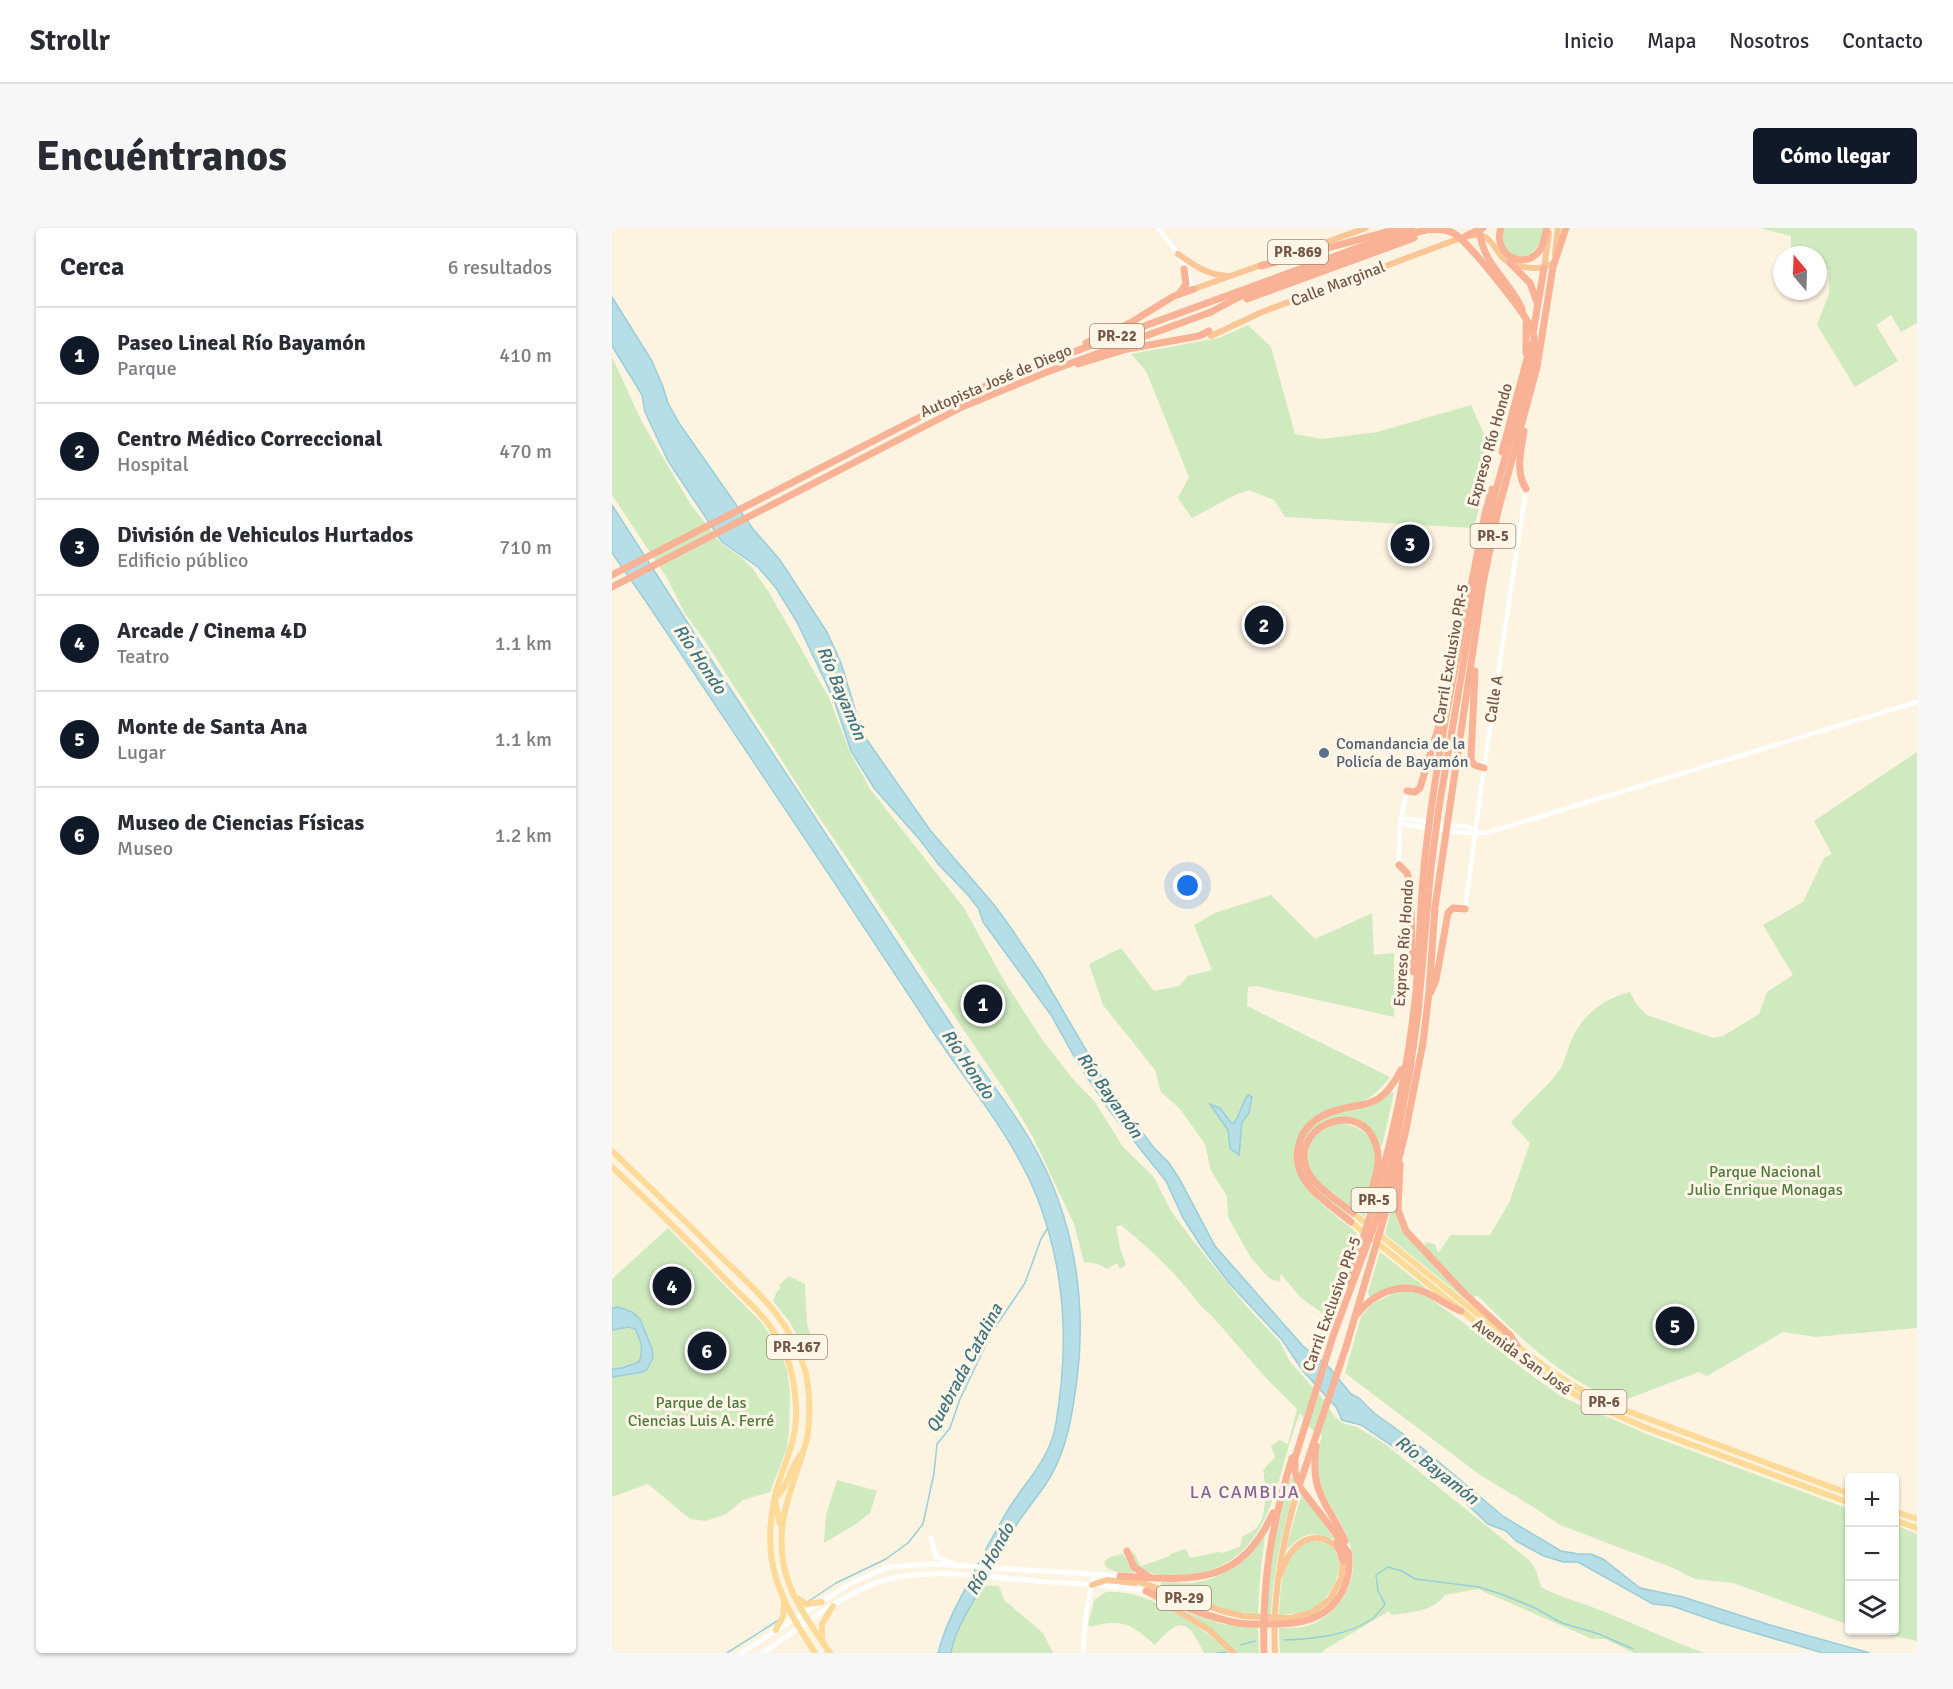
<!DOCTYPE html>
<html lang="es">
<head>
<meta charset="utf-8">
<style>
	:root { --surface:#fff; --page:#f7f7f7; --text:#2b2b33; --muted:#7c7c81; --line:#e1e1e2; --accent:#111827 }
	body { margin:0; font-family:Signika,sans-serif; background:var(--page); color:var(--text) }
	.controls { position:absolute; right:18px; bottom:18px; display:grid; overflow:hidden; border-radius:6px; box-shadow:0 2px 4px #0004 }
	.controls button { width:54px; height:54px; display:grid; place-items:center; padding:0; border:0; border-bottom:2px solid var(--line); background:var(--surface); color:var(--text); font:30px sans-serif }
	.compass { position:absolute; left:1161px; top:18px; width:54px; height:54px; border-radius:50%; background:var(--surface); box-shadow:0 2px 4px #0004; rotate:341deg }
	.you { position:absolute; left:576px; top:658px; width:21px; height:21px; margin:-15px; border:4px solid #fff; border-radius:50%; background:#1a73e8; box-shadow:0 0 0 9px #1a73e833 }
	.badge { display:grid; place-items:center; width:39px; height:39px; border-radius:50%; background:var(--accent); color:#fff; font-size:20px; font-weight:700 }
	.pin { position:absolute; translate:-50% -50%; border:3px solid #fff; box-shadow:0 2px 6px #0006 }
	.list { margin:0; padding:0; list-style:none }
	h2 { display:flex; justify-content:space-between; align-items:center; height:78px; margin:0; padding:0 24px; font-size:26px }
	h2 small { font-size:20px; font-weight:400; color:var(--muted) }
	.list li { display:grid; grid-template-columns:39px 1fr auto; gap:18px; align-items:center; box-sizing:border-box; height:96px; padding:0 24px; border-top:2px solid var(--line) }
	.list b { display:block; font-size:22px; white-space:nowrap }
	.list p { margin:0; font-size:20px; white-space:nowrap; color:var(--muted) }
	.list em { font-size:20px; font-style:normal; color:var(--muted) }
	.icon { flex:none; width:33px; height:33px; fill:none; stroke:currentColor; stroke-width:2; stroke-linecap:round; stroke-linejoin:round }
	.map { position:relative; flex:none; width:1305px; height:1425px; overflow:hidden; border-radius:6px }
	header { display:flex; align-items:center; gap:36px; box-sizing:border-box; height:84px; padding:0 30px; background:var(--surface); border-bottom:2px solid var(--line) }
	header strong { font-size:28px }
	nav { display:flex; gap:33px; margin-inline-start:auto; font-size:21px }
	.intro { display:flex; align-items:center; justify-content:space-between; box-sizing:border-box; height:144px; padding:0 36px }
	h1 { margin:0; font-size:42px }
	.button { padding:15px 27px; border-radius:6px; background:var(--accent); color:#fff; font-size:21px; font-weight:700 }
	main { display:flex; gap:36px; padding:0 36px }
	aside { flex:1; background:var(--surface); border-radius:6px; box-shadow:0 2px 4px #0004 }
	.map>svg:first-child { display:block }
</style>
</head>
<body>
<header>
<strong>Strollr</strong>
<nav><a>Inicio</a><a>Mapa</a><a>Nosotros</a><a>Contacto</a></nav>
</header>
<div class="intro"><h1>Encuéntranos</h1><a class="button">Cómo llegar</a></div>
<main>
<aside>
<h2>Cerca<small>6 resultados</small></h2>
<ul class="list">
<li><span class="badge">1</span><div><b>Paseo Lineal Río Bayamón</b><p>Parque</p></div><em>410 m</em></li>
<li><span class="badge">2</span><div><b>Centro Médico Correccional</b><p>Hospital</p></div><em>470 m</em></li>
<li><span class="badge">3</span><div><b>División de Vehiculos Hurtados</b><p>Edificio público</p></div><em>710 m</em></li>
<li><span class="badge">4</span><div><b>Arcade / Cinema 4D</b><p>Teatro</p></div><em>1.1 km</em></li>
<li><span class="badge">5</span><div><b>Monte de Santa Ana</b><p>Lugar</p></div><em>1.1 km</em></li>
<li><span class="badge">6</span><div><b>Museo de Ciencias Físicas</b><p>Museo</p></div><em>1.2 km</em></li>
</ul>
</aside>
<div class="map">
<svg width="1305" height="1425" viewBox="0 0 1305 1425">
	<rect width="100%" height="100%" fill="#fdf3e1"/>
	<!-- green -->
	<g fill="#cfeabf" fill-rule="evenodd">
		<path d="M893,0H933C921,50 880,25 893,0Z"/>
		<path d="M1148,0H1305V95L1289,104L1279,87L1264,97L1286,133L1243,159L1205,97L1217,66V42L1206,40V27H1179V8Z"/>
		<path d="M636,97L659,119L683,206L710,211L765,204L859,177L880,224L864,292L859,300L673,289L662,272L637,262L625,266L580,290L566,270L577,249L534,143L519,126L607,110Z"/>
		<path d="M0,129L30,194L79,277L109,315L130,330L140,340L158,366L217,470L238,524L258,561L352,680L391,751L431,813L462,852L483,874L511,919L542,949L559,983L579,1010L634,1078L668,1114L678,1134L709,1168L722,1188L730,1195L745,1199L773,1216L917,1332L924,1342L929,1359C952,1371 975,1376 998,1386C1030,1399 1060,1413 1092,1425H1022L993,1411H980L866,1361L833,1367C820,1384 800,1384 779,1387L777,1383L712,1422L710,1425H668L667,1400C677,1400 686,1400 695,1398C725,1388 746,1357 740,1325C731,1279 691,1265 710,1208L697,1199L688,1185C663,1246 664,1330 584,1346C570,1348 548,1349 534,1343C525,1340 518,1332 521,1323L529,1338L558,1328V1326L574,1321L578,1330L606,1324L610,1325L628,1319L630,1309C635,1306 642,1303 646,1298C655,1287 654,1255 651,1242L663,1229L659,1218L668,1212L676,1216L685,1181L654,1150L599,1087C587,1078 581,1067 571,1056C553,1034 530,1015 509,997L504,999L508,1020L514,1037L508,1041L505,1035L495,1041L486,1036L472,1034L462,996L421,909L398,870L194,570L93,413L72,384L55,350L0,267Z"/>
		<path d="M1305,524V1100L1203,1109L1171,1104L1095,1148L1087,1144L1007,1174C947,1148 911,1113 865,1067L862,1070L812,1019L814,1014L823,1016L826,1025L839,1007H878L897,975L918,915L899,895C913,877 932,863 946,844C953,835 955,823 959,813C969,788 992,770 1018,764L1025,777L1035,787L1101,810L1111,808L1147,786L1155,764L1181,747L1151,697L1191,674L1212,630L1220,626L1202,593Z"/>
		<path d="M659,667L703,711L760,685L762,727L782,725V789L644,758L636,759L635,778L778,849C763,868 756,873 733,879C728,880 720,881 716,884C644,931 701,970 745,1005L722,1080L710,1085L688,1069L669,1046L667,1054L657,1050L639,1030L616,989L615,968L599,943L593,916L568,881L549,864L543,842L491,777L477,736L509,720L542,763L567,758L576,748L600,742L582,697L603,685ZM631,874L637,885L630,894L627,926L618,920L616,902L599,877L608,880L619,896L622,895L629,886Z"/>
		<path d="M778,864L782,865L770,918L768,919L759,902L731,889L715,893L703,901L691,923L703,957L736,985L737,989C725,980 699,962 692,949C682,930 690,901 708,891C729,880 755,873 778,864Z"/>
		<path d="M724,895C746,896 765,907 764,933C764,940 761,949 759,956C756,967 755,978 753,989C742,980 709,958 701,947C692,935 695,914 707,904C711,900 719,898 724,895Z"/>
		<path d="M782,969L786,989L863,1079L773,1006Z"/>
		<path d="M56,1000L150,1095L167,1121L175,1142L178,1164L177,1203L175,1220L158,1264L131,1272L114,1286L94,1293L78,1291L36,1256L0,1269V1051Z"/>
		<path d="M768,1024L813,1059L814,1061C790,1056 781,1056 760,1068H757L756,1064Z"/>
		<path d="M177,1048L193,1056L195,1096L198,1106L187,1111L177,1093L161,1073L165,1063L169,1060L167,1057Z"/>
		<path d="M788,1062L804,1064L816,1069L856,1098L911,1141L950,1169L1037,1207L1237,1281V1397L1121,1355L1083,1351L1059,1339L948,1297L923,1280L868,1247L733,1145L749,1088L760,1076Z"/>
		<path d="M678,1250H681L684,1257C671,1300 661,1341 659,1387L654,1386L658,1328Z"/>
		<path d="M225,1252L265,1263L258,1285L244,1296L212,1315L214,1287Z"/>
		<path d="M690,1265L723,1312C698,1303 693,1304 673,1323Z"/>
		<path d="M1283,1297L1305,1306V1413L1259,1403L1282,1402Z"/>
		<path d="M653,1308L648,1348L646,1386C623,1386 567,1371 549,1358V1354C559,1354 569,1355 578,1355C610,1352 635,1333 653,1308Z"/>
		<path d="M699,1313C746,1311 727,1372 695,1383C686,1386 677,1386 667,1387C669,1360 668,1325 699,1313Z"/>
		<path d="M510,1326L515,1331L522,1342V1345C510,1344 496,1346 492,1334L498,1329Z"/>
		<path d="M370,1357L387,1358L392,1372L431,1405L441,1425H339L346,1400Z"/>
		<path d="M494,1364C537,1361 588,1397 618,1425H592C576,1391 568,1388 543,1417C520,1396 509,1390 478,1399L476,1397L482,1372Z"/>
		<path d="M566,1381L610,1396L646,1400L647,1425H624Z"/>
	</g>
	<!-- water -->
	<g fill="#b5dee6" stroke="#9bcdd8" stroke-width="1.5">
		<path d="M0,69L40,133L51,159L56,175L67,195L141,301L168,332L215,404L229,435L250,504L255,512L318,602L383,678L399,700L429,745L492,853L542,920L557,935L568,952L603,1018L690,1117L717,1139L739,1166L747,1170L762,1185L809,1219L892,1289L949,1323L967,1326H979L991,1331L1028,1360L1071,1369L1158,1397L1258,1425H1211L1109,1395L1060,1378L1041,1376L966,1334H951L932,1328L904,1313L894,1303L876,1296L837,1259L795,1228L749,1197L730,1192L724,1179L691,1143L670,1112L617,1055L589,1018L571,990L554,953L497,882L467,837L439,787L371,694L367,681L356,667L327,637L308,612L262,560L239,523L222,472L185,394L164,360L146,339L110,314L56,233L33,184L30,167L0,118Z"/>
		<path d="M0,277L102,436L358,825C380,856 404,886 422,919C462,990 475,1072 465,1152C460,1188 455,1224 434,1256C425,1269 414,1282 405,1296C391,1317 379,1341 367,1363C356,1383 343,1402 339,1425H326C333,1397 347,1373 360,1348C373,1323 386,1297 401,1274C419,1248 439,1227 444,1195C457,1116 454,1044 425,969C398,902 350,850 312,790C220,650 126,511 33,372L0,325Z"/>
		<path d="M636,867L640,869L637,885L630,894L627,927L618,920L616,902L598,876L608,880L619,895H622C629,886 629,876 636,867Z"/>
		<path d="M6,1079L20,1084L28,1091L40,1121L41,1130L35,1141L31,1144L0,1149V1141L10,1140L27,1134C32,1122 29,1112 23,1101L17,1099L0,1102V1080Z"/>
	</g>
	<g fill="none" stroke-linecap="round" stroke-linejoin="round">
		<!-- stream -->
		<g stroke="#9bcdd8" stroke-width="1.5">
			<path d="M197,1373L224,1355L274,1331L296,1315L311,1296L322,1245L325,1216L338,1200L348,1171L380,1104L413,1055L429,1011L435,1001"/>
			<path d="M672,1412C701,1411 735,1408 760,1391C765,1387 769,1381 773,1376L766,1363L764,1347L776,1339L790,1343L803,1351L867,1359L889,1366L921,1379L950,1395L987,1406L1021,1421"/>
			<path d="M629,1417L643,1413"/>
			<path d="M115,1425L165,1393"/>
			<path d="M604,1425L614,1424"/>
		</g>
		<!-- tertiary -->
		<g stroke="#fff" stroke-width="4.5">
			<path d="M546,0L566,26L582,61"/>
			<path d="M789,590L856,599L864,604"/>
			<path d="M788,596L855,605H874L1305,474"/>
			<path d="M787,637L788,596L795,563"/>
			<path d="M853,681L872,540L914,261"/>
			<path d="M471,1425L474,1385L482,1347"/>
		</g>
		<!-- secondary -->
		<g stroke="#fff" stroke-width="5">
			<path d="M319,1310L324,1329L342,1336"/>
			<path d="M129,1425L239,1355L276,1339L322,1336L508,1348"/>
			<path d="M151,1425C184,1402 226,1369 264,1355C311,1338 374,1349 424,1353C460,1356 498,1356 534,1363"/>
		</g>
		<!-- primary -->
		<g stroke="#fdda97" stroke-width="6">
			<path d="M0,923C34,956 68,988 101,1021C138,1057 179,1090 193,1142C198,1160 199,1196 194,1214C183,1255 164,1288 171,1333C176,1367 199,1397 218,1425"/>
			<path d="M0,939C40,977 79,1015 117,1055C132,1070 149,1084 160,1101C169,1115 177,1132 180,1147C184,1167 186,1192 181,1211C177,1230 167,1248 163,1268C148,1334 168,1371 203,1425"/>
			<path d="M741,985C785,1021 829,1057 873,1092C915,1126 956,1160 1007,1180L1238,1266"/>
			<path d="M739,994L755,1007"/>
			<path d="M763,1013L922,1141L977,1175L1032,1199L1238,1275"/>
			<path d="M163,1270C175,1261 178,1240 189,1226"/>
			<path d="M163,1273L168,1296"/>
			<path d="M1282,1283L1305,1291"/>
			<path d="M1282,1292L1305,1300"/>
			<path d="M185,1370L194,1376L210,1374"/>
			<path d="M164,1402L171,1388L172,1375"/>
			<path d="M210,1412V1396L221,1378"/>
		</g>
		<!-- trunk -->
		<g stroke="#fbc696" stroke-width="6">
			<path d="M566,26C583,38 594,46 615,48"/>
			<path d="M943,26L946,0"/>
			<path d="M678,27L754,0"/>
			<path d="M932,40L937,5"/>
			<path d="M582,61L652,36"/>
			<path d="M599,108L650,84L854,8C861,7 867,6 873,9C882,14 885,25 892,31C903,40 932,44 942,34"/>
			<path d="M519,1351L610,1383L631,1388L679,1390L701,1384L718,1371L729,1351L731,1331"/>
			<path d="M666,1351C670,1344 672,1336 676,1329C688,1309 710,1302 727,1322"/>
			<path d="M480,1357L495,1352L523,1355"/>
			<path d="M537,1365L597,1402L622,1425"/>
			<path d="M663,1425C660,1367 670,1313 687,1258"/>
		</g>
		<!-- motorway -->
		<g stroke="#f9b295" stroke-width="7">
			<path d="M867,0C871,39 896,49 910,81"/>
			<path d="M889,0C880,26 912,44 928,22C932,16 933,7 935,0"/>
			<path d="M854,8L871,0"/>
			<path d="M898,35L918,55L925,74"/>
			<path d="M649,38L789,0"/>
			<path d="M567,66L574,56L572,41"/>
			<path d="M635,71L802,10"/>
			<path d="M597,85L627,69L809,3C820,1 831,0 841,5C855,12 915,87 920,102C924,112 922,120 921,130L884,262L869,332L827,579L819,639L806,785L798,842L780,935L766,987L721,1108L683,1230V1244L687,1258L727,1310L737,1327"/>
			<path d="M921,105L932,40"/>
			<path d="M474,115L518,95L562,68L582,61"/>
			<path d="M914,125V95"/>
			<path d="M466,136L515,121L587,108L597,103"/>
			<path d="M912,203C909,223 903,243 914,261"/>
			<path d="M890,224L919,116"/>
			<path d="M0,347L347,169L431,135L800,0"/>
			<path d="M0,359L350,179L435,144L599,84"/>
			<path d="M863,443L859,531L862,537L872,540"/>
			<path d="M795,563L803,564L808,560L832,481"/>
			<path d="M787,637L795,645L798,655L801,744"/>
			<path d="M819,764L824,752L836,685L841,680L853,681"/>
			<path d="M788,936L786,982L794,1003L853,1066L898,1107L905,1118"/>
			<path d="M741,985C728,974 709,963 699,949C668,901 752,864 765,921C770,939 758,961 756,979"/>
			<path d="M739,994C715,974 676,953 687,916C690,904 699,894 710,888C748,869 764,890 789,842"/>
			<path d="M737,1054C768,963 795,858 804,762C808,715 808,668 814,621C827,509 852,397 873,286L880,261"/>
			<path d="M746,1085C761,1066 787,1054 810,1063C824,1068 835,1078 849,1083"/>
			<path d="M704,1218C698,1268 715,1272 733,1313"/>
			<path d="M687,1258L734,1119L774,983L793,906L811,815L817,764L823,679L871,355L886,283L925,139L941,39L954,0"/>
			<path d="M725,1314L731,1333"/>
			<path d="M515,1323L522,1339L537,1349"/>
			<path d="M508,1348C578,1352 627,1360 661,1285"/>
			<path d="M534,1363C564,1375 594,1389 626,1395C638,1397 651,1396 663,1396C687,1396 710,1392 725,1372C735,1358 739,1341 736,1324"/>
			<path d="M652,1425C650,1352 659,1300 680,1230"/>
		</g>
	</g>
	<!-- markers -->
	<circle fill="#5c6f8a" stroke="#fff6e7" stroke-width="2" cx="712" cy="525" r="6"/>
	<g text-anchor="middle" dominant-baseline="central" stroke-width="6" stroke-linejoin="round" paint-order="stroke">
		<!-- shield labels -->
		<g fill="#fff6e7" stroke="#9e8777" stroke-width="1.5">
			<rect x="656" y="12" width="60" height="24" rx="4.5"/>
			<rect x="478" y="96" width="54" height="24" rx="4.5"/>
			<rect x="858.5" y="296" width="45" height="24" rx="4.5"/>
			<rect x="739.5" y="960" width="45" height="24" rx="4.5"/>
			<rect x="155" y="1107" width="60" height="24" rx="4.5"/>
			<rect x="969.5" y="1162" width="45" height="24" rx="4.5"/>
			<rect x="545" y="1358" width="54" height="24" rx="4.5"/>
		</g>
		<g font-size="15" font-weight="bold" fill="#745847">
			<text x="686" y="24">PR-869</text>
			<text x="505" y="108">PR-22</text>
			<text x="881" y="308">PR-5</text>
			<text x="762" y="972">PR-5</text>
			<text x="185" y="1119">PR-167</text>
			<text x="992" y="1174">PR-6</text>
			<text x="572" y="1370">PR-29</text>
		</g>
		<!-- street labels -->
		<g font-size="16" fill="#745847" stroke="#fff6e7">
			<text transform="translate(726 56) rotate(-21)">Calle Marginal</text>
			<text transform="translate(384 153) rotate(-23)">Autopista José de Diego</text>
			<text transform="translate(878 217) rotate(-74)">Expreso Río Hondo</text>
			<text transform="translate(839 426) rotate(-80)">Carril Exclusivo PR-5</text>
			<text transform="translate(882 471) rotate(-81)">Calle A</text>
			<text transform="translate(792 715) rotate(-86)">Expreso Río Hondo</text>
			<text transform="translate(720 1076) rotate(-70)">Carril Exclusivo PR-5</text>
			<text transform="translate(910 1129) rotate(36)">Avenida San José</text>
		</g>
		<!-- service labels -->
		<g font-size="16" fill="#4e5e75" stroke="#fff6e7" text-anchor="start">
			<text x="724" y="516">Comandancia de la<tspan x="724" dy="18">Policía de Bayamón</tspan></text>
		</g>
		<!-- park labels -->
		<g font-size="16" fill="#4f7a3f" stroke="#fff6e7">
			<text x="1153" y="944">Parque Nacional<tspan x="1153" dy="18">Julio Enrique Monagas</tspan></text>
			<text x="89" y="1175">Parque de las<tspan x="89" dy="18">Ciencias Luis A. Ferré</tspan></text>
		</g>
		<!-- water labels -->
		<g font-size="18" font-style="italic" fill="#3e7482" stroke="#fff6e7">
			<text transform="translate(88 431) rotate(56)">Río Hondo</text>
			<text transform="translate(230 465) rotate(67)">Río Bayamón</text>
			<text transform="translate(356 836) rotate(56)">Río Hondo</text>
			<text transform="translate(498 867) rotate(55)">Río Bayamón</text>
			<text transform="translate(352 1140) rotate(-62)">Quebrada Catalina</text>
			<text transform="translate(825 1242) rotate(38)">Río Bayamón</text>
			<text transform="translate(378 1331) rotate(-61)">Río Hondo</text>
		</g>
		<!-- neighbourhood labels -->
		<g font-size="18" letter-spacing="1.5" fill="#876298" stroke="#fff6e7">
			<text x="633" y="1264">LA CAMBIJA</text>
		</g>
	</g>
</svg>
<div class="controls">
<button>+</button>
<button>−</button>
<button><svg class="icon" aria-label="layers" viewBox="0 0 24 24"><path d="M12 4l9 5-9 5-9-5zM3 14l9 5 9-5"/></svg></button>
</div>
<svg class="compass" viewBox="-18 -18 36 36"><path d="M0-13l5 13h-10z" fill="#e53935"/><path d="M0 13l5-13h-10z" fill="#7c7c81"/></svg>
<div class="you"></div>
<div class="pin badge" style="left:371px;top:776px">1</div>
<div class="pin badge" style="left:652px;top:397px">2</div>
<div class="pin badge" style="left:798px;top:316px">3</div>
<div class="pin badge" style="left:60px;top:1058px">4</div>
<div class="pin badge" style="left:1063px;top:1098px">5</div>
<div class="pin badge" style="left:95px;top:1123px">6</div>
</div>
</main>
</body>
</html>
